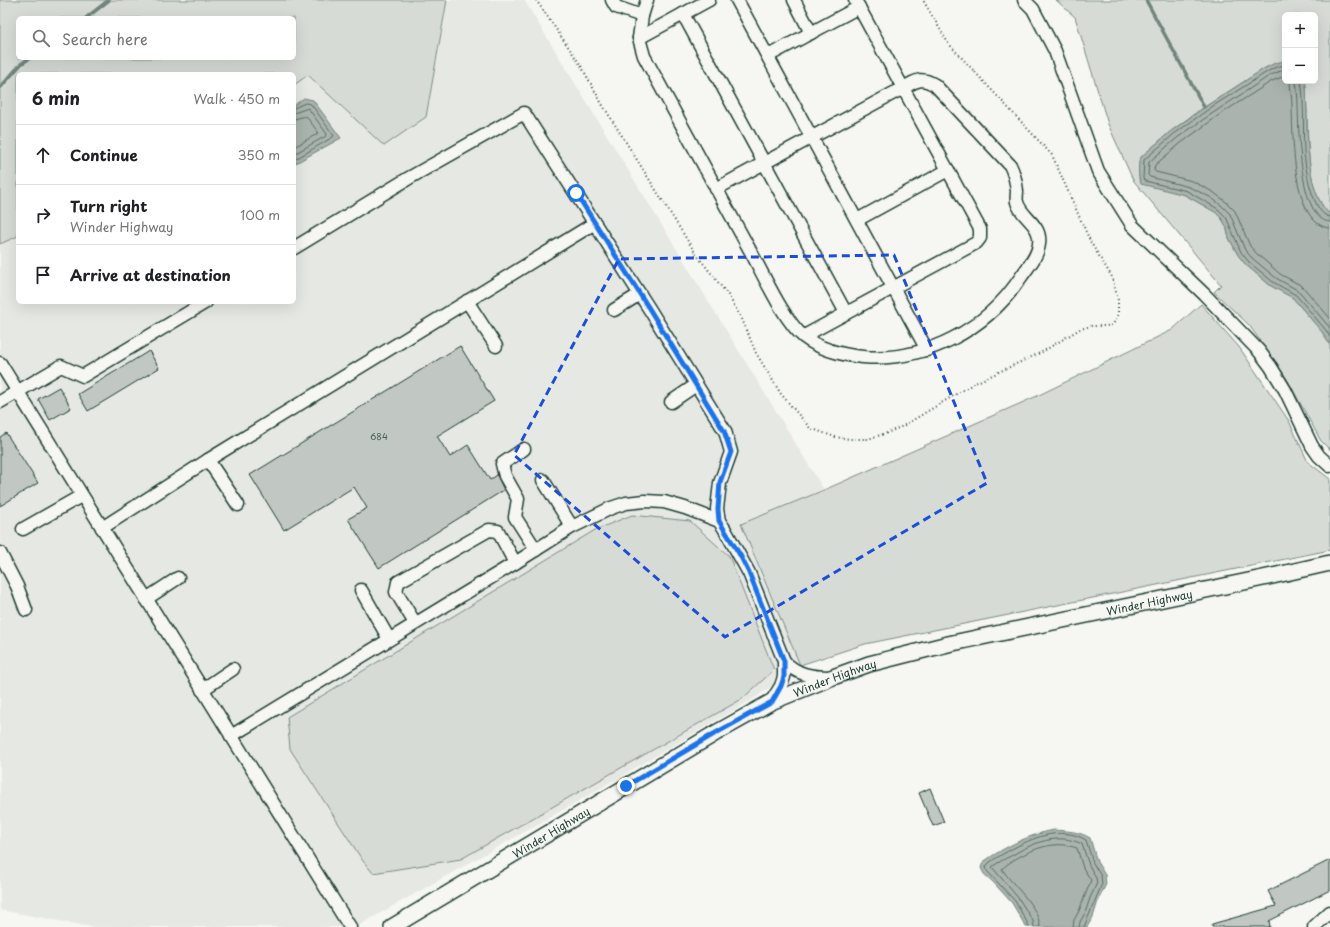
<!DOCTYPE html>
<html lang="en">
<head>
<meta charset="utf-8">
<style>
	:root { --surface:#fff; --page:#f6f6f6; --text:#202124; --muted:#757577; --line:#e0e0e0 }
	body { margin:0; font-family:"Playpen Sans",sans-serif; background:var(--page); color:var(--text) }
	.controls { position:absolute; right:12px; top:12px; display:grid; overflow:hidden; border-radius:6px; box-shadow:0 4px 16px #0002 }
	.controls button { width:36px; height:36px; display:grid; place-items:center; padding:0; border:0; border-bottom:1px solid var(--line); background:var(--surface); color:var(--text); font:20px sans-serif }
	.stop { position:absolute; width:12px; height:12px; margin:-9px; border:3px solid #1a73e8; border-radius:50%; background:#fff }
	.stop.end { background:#1a73e8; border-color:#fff; box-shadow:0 1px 4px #0008 }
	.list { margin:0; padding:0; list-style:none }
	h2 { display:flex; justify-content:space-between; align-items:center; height:52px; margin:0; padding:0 16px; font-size:17px }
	h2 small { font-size:13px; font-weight:400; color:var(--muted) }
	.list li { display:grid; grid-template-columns:26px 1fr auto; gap:12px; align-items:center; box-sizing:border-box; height:60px; padding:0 16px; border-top:1px solid var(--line) }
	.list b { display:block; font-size:15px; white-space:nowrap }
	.list p { margin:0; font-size:13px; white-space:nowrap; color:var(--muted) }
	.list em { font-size:13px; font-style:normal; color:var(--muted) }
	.icon { flex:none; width:22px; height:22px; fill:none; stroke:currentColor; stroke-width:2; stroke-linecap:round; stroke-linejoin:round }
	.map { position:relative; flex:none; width:1330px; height:927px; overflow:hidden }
	.search { position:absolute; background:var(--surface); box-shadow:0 4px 16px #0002; left:16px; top:16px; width:280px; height:44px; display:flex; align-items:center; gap:10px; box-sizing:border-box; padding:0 14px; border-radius:6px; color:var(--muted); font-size:15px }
	.panel { position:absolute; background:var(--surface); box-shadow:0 4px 16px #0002; left:16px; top:72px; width:280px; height:232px; border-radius:6px }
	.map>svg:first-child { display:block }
</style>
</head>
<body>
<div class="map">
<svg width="1330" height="927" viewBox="0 0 1330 927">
	<rect width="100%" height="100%" fill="#f6f6f2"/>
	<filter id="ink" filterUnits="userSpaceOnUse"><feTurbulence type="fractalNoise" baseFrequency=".025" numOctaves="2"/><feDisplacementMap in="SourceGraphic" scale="8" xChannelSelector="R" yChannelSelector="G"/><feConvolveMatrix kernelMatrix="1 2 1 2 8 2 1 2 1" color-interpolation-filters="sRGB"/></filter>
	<g filter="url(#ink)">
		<!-- built -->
		<path fill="#e6e8e4" d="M447,0H524L824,490L741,524L800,665L755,698L568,807L356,927H92L0,910V244L18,236V302H294V85L308,75L426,117Z"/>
		<!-- green -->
		<g fill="#d6dbd6" stroke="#7a8c85" fill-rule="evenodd">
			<path d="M0,0H447L426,117L384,146L308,75L294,85V74H18V236L0,244ZM18,18H294V58H18Z"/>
			<path d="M1056,0H1330V214C1306,195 1308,137 1307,109C1306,100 1307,90 1305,81H1315V15H1285V61L1265,68L1198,111L1171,131L1142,156L1139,160V180L1185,195L1215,212L1222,219L1226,226L1229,238L1238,255L1246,265L1271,286L1293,298L1322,332L1330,345V450L1321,441L1287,379L1249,325L1214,292L1221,285L1133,180L1108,124L1075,17Z"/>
			<path d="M1201,304L1239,347L1289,421L1308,462L1330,479V550L865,644L800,665L741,524L824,490L1035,397L1172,330Z"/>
			<path d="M632,515L690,521L729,556L774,670L742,699L461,859L373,873L363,861L290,749L287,717L595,530Z"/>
		</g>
		<!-- water -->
		<g fill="#aab3ae" stroke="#72847d">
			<path d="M1285,61V81H1305L1306,85C1308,117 1303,193 1330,214V345L1322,332L1293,298L1271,286L1246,265L1238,255L1229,238L1226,226L1222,219L1215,212L1185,195L1141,184C1138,177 1137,162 1142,156L1171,131L1211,103L1265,68L1275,63Z"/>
			<path d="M304,98L313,100L341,138L294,164V105Z"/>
			<path d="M1054,830C1066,831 1079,831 1090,838L1097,862L1105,875L1106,884L1098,901L1093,917L1087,927H1026L1012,903L993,882L984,874L981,868L983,862C1005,847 1027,835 1054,830Z"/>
		</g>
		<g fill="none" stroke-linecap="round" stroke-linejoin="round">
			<!-- shore -->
			<g stroke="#576c65" stroke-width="1">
				<path d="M1285,65L1276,67L1267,72L1213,106L1174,134L1144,160L1143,179L1145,181L1187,191L1218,209L1226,217L1241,252L1249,262L1273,282L1296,295L1325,329L1330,337"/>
				<path d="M1285,70L1278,72L1269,76L1204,119L1177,138L1149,162L1148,175L1150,177L1189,187L1210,197L1221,205L1230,214L1245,250L1252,258L1276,278L1299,291L1330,328"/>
				<path d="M1285,76L1272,81L1219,115L1181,143L1155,165L1154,170L1156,172L1192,181L1213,192L1225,201L1235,211L1250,246L1257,254L1280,274L1302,286L1330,318"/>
				<path d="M1290,81C1290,89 1292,97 1292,106C1293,132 1291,226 1330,228"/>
				<path d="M1296,81C1297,89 1298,97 1298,106C1299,128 1298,220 1330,222"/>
				<path d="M1301,81C1302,88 1303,95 1303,102C1304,119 1303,135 1304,152C1305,166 1312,215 1330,217"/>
				<path d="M294,108L305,103L311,104L334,136L333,137L294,160"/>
				<path d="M294,113L308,108L327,134L326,136L294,154"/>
				<path d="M294,119L306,116L318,132L317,134L294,147"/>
				<path d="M1029,927L1028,924L1015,901L987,871L986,867C989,861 997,858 1003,854C1027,840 1059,824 1086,840L1093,863L1101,876L1102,884L1084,927"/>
				<path d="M1034,927L1033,921L1019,899L992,867C997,863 1004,859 1011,856C1032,843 1058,832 1082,844L1089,865L1096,878L1097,883L1090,898L1085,913L1080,922L1079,927"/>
				<path d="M1040,927C1039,906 1012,885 1002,869C1013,858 1040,845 1055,845C1063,844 1070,846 1077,848L1083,868L1091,880L1079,911L1074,920L1073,927"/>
			</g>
			<!-- stream -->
			<g stroke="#72847d" stroke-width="3.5">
				<path d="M1146,0L1204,107"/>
				<path d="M86,18L109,0"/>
				<path d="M0,88L21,64L30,58"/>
			</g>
		</g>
		<!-- building -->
		<g fill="#c1c8c3" stroke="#1f3d34">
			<path d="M460,346L494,401L437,436L450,457L468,445L490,480L497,475L504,490L379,568L348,519L367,508L354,487L284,530L250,475Z"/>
			<path d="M149,351L159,368L88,411L78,394Z"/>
			<path d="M59,387L71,408L50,420L38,399Z"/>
			<path d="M6,433L38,483L0,506V437Z"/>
			<path d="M930,788L944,822L933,826L919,793Z"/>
			<path d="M1330,860V890L1269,921L1270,927H1212V924L1276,906L1268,891Z"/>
		</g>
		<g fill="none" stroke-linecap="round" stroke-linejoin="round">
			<defs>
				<g id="minor">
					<path d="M612,0L616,7L642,16L647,0"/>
					<path d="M737,0L927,350"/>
					<path d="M794,0L811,33"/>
					<path d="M1024,0L1033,9L1055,51L1098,171L1132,225L1204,294L1259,351L1271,367L1285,390L1312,446L1319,456L1330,466"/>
					<path d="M683,14L846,313"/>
					<path d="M642,16L639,38L644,56C680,122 716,188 752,254C764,276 785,322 804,337C821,350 842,355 863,357C926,362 987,329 1021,277C1028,267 1038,256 1039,244C1042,224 1021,218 1017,202C1016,199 1017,194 1017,191C1016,181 1014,173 1010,165L935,85C921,76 916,81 903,88L716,189"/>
					<path d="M639,38L709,0"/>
					<path d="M768,56L859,7"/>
					<path d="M857,220L948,170"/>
					<path d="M294,248L409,178L524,113L650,310L725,431L731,452L720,483L717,509L719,521"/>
					<path d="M467,301L496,346"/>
					<path d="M614,310L640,294"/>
					<path d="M804,336L976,243L980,238V229L855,0"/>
					<path d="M0,363L350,927"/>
					<path d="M0,402L61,366L83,376L206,302"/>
					<path d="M671,402L696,385"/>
					<path d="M524,449L502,464L505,476L518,499L515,517L536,550"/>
					<path d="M208,460L595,223"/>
					<path d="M543,480L572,527"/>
					<path d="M102,528L208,460L238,505"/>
					<path d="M23,529L81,496"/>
					<path d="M0,553L17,586L26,610"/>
					<path d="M361,590L389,639"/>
					<path d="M146,599L178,578"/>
					<path d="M415,623L396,592L398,582L489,530L498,531L515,563"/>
					<path d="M784,661C797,675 812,677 830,677"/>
					<path d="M202,690L233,669"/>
					<path d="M231,736L515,563L572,527L611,508L626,503L645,501L664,502L685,508L719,521L724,528L749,573L784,661V677L781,686L771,702"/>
					<path d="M1314,927L1330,912"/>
				</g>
				<g id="major">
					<path id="s1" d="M392,927L714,734L771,702L833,677L869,664L948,644L1277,575L1330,563"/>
				</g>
			</defs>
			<!-- minor casing -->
			<use href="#minor" stroke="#1f3d34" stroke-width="15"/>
			<!-- major casing -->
			<use href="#major" stroke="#1f3d34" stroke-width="18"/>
			<!-- path -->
			<path stroke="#1f3d34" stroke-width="2" stroke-dasharray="1 3" stroke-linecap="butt" d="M536,0L580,64L602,104L696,254L728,295L742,319L756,353L781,394L810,428L835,437L850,439H868L887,433L903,426L973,384L1042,352L1080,329L1091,326H1106L1112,325L1116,320L1118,313V300L1112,277L1091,243L1052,155L948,43L923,0"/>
			<!-- minor -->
			<use href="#minor" stroke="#f6f6f2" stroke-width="12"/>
			<!-- major -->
			<use href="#major" stroke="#f6f6f2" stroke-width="15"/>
		</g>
	</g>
	<g fill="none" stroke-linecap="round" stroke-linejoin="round" filter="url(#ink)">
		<!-- route -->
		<path stroke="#1a73e8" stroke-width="5" d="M576,193L650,310L724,431L731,452L720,482L718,509L719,521L740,555L749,573L784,661V677L781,686L772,702L714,734L626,786"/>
	</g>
	<!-- marked area -->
	<path fill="none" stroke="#1d4ed8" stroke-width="3" stroke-dasharray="8 5" stroke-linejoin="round" d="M894,255L987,483L725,637L514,455L619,259Z"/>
	<g text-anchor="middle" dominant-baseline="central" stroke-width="3" stroke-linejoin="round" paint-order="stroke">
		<!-- number labels -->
		<g font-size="9" fill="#486058">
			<text x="379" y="436">684</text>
		</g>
		<!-- street labels -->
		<g font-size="11" fill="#1f3d34" stroke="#f6f6f2">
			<text stroke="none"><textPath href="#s1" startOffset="833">Winder Highway</textPath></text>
			<text stroke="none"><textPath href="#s1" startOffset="509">Winder Highway</textPath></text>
			<text stroke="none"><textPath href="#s1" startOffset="185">Winder Highway</textPath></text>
		</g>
	</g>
</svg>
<div class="controls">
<button>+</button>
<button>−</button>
</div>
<div class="stop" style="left:576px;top:193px"></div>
<div class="stop end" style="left:626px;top:786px"></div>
<div class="search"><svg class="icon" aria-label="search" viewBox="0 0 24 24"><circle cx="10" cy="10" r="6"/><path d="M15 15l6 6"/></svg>Search here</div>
<section class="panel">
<h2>6 min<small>Walk · 450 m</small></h2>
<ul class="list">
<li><svg class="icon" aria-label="ahead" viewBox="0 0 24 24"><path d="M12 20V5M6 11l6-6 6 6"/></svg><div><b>Continue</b></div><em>350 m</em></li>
<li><svg class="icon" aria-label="right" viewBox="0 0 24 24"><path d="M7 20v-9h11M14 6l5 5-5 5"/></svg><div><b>Turn right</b><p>Winder Highway</p></div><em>100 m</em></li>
<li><svg class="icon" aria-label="arrive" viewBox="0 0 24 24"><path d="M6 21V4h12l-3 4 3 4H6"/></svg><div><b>Arrive at destination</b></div></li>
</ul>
</section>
</div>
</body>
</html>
